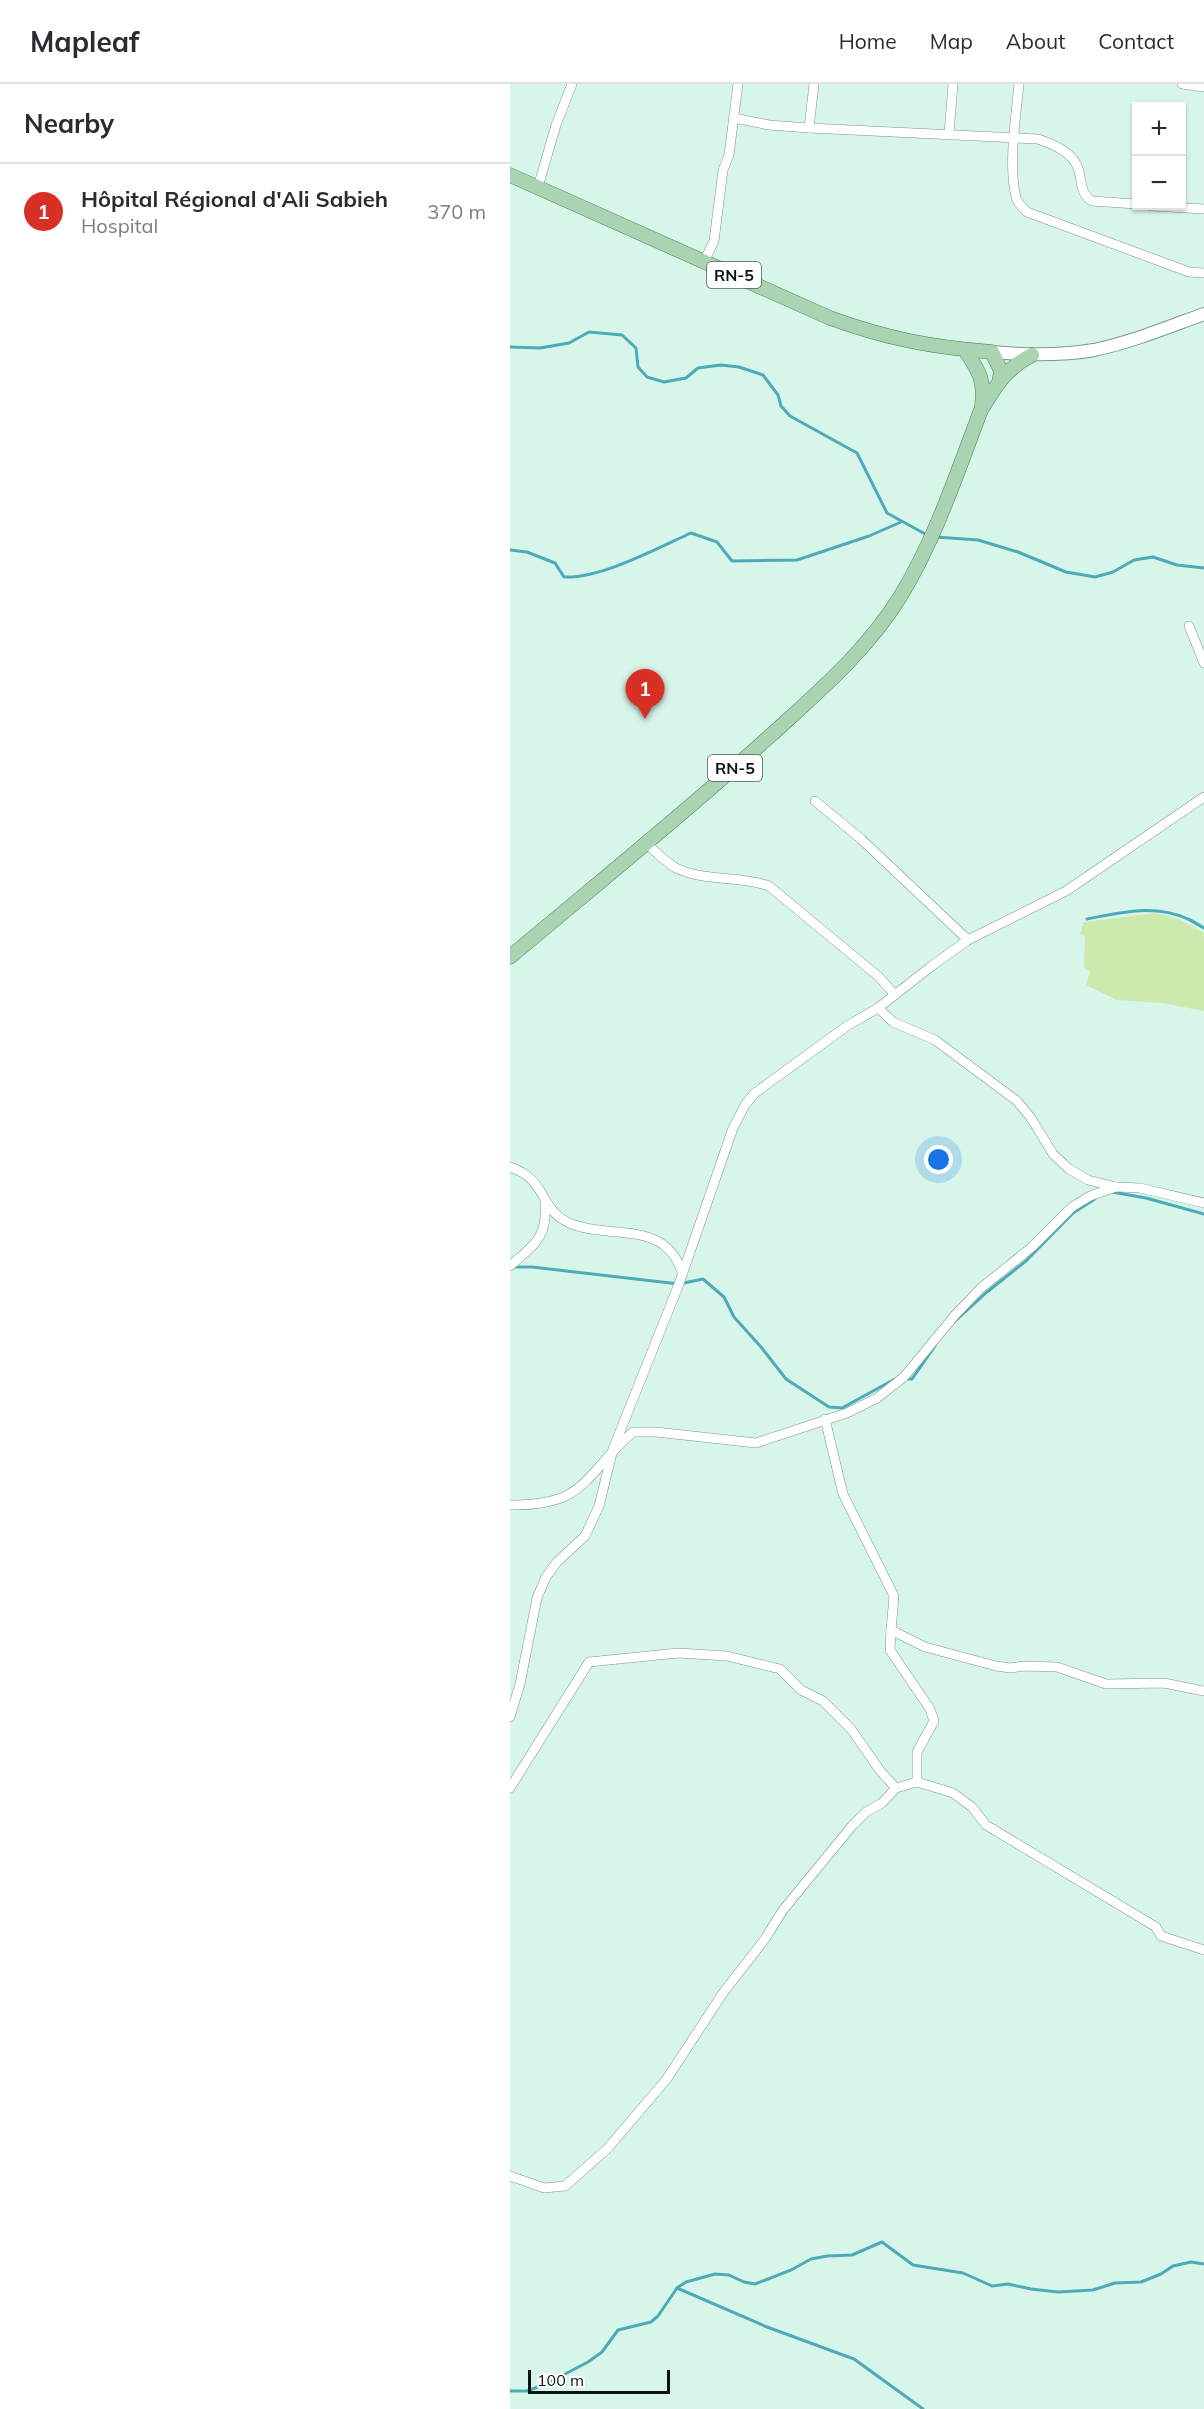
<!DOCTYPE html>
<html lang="en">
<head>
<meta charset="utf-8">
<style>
	:root { --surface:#fff; --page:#f2f2f3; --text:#2b2b33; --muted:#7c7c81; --line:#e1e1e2; --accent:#d93025 }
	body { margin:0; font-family:Mulish,sans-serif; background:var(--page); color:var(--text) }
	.controls { position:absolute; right:18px; top:18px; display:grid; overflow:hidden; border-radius:0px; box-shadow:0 2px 4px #0004 }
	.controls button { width:54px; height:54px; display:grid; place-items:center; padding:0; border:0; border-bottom:2px solid var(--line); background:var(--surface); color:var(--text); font:30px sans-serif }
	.scale { position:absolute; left:18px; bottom:15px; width:142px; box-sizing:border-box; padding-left:6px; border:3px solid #0a1511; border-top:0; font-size:16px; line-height:21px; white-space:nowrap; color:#0a1511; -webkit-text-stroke:4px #fff; paint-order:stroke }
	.you { position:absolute; left:429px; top:1076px; width:21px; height:21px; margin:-15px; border:4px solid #fff; border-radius:50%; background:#1a73e8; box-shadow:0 0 0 9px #1a73e833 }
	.badge { display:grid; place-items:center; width:39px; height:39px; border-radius:50%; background:var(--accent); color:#fff; font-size:20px; font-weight:700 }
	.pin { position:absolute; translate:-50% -50px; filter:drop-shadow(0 2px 3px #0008) }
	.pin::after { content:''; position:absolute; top:32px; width:21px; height:18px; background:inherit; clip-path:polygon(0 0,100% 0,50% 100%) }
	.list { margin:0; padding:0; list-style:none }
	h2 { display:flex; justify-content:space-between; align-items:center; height:78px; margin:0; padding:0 24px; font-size:26px }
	h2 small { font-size:20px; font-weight:400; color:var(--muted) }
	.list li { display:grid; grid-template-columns:39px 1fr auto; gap:18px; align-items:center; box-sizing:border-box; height:96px; padding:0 24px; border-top:2px solid var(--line) }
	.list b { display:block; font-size:22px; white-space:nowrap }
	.list p { margin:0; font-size:20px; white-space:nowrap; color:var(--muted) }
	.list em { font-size:20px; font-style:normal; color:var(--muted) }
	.map { position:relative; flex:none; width:694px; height:2325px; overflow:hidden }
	header { display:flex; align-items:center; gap:36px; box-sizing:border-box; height:84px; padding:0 30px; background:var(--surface); border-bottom:2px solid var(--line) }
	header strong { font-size:28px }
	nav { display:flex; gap:33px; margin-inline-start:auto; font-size:21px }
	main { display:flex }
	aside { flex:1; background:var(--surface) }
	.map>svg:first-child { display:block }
</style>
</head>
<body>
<header>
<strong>Mapleaf</strong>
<nav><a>Home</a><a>Map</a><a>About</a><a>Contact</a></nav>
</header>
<main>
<aside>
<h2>Nearby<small></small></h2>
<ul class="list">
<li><span class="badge">1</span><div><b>Hôpital Régional d'Ali Sabieh</b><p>Hospital</p></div><em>370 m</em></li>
</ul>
</aside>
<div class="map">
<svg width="694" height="2325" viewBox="0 0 694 2325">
	<rect width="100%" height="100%" fill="#d7f6e9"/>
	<!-- green -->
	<path fill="#cde9ae" d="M646,829L668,835L694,849V927L652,919L607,916L576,901L580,887L574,883L575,852L570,850L574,838Z"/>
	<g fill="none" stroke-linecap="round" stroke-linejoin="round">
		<!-- stream -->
		<g stroke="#4eaab8" stroke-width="3">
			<path d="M0,263L30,264L59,259L79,248L112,251L126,264L128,283L137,293L154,298L176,294L188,284L211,281L229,283L253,291L268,311L271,322L280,332L347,369L377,429L417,451"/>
			<path d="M426,453L468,456L508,468L556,488L585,493L603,488L624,476L643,473L667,481L694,484"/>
			<path d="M0,466L17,468L45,479L54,493C90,495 148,464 181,449L207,458L222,477L287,476L359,452L391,438"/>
			<path d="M577,835C611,828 645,820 678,835C683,837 688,841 694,844"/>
			<path d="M602,1108L636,1114L694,1130"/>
			<path d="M2,1183H22L169,1200L193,1195L214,1213L224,1233L251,1263L276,1295L319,1323L332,1324L385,1295"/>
			<path d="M444,1238L477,1208L516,1177L563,1129L585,1115"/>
			<path d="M395,1295H402L425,1262"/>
			<path d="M167,2204L257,2243L344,2275L413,2325"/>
			<path d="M0,2307H17L36,2300L78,2278L92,2268L108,2246L141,2238L148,2232L167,2204L176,2198L205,2190L219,2191L234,2198L245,2200L281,2186L301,2175L317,2172L342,2171L372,2158L403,2181L453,2189L482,2202L498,2200L521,2205L548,2208L583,2206L605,2199L631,2198L651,2190L663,2182L681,2178L694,2180"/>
		</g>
		<defs>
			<g id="street">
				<path d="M509,0C506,32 498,82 506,113C507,119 513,124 517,128L679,188L694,189"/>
				<path d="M672,0L694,3"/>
				<path d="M224,34L259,41L299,44L528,55C542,60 556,65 565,78C574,91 567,108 582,117L626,120"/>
				<path d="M299,44L304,0"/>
				<path d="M439,50L443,0"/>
				<path d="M28,103L46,41L62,0"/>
				<path d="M641,122L694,125"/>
				<path d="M194,178L204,157L213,86L219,71L228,0"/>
				<path d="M679,542L694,579"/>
				<path d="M305,717L351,755L458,856"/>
				<path d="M136,759C145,767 155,778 166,784C195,798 229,791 259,802L369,893L385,911"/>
				<path d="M0,1083C39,1096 28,1127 62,1140C102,1156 154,1135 172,1188"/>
				<path d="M606,1103L630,1104L694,1119"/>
				<path d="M0,1182C25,1160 38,1153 35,1118"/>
				<path d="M315,1335L333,1410L384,1512L381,1546L415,1563L486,1582L500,1584L514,1582L547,1583L596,1600L654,1599L694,1607"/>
				<path d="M0,1421C78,1422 73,1391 123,1348H146L246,1359L337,1329L367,1314L394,1293L445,1231L471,1204L522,1163L562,1123L580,1112L606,1103L578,1096L559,1085L543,1070L521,1034L507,1017L425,956L383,938L368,924"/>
				<path d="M381,1546L380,1566L420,1625L424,1637L407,1668V1698"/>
				<path d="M0,1633L10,1600L27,1514L36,1493L47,1478L75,1452L89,1422L103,1365L169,1200L223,1044L235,1021L245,1009L337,942L368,924L423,881L458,856L556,807L694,713"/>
				<path d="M0,1704L79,1578L168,1569L217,1572L270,1585L291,1606L313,1617L341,1645L371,1688L386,1704L407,1698L443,1709L462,1723L476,1741L646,1843L651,1852L694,1866"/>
				<path d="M0,2092L34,2104L55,2102L97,2065L156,1996L213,1909L255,1855L273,1826L342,1742L356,1728L372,1719L386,1704"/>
			</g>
			<path id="secondary" d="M482,268C516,271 550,272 584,266C622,258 658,243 694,230"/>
			<g id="primary">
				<path d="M0,91L320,234C378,255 421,263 482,268L491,287L489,299"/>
				<path d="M455,266C469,287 475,296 472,322"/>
				<path d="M0,873C87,800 175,729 260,652C306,610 356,568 390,513C425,456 447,389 471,326C486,302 496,284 522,271"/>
			</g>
		</defs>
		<!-- street casing -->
		<use href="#street" stroke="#7a978b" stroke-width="10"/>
		<!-- secondary casing -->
		<use href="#secondary" stroke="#7a978b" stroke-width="14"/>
		<!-- primary casing -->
		<use href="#primary" stroke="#4d7f57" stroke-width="15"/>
		<!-- street -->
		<use href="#street" stroke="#fff" stroke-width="9"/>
		<!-- secondary -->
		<use href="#secondary" stroke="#fff" stroke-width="12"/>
		<!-- primary -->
		<use href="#primary" stroke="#aad4b1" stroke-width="14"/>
	</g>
	<g text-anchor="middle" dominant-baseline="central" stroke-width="6" stroke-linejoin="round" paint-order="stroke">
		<!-- shield labels -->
		<g fill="#fff" stroke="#545b58" stroke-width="1.5">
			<rect x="197" y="178" width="54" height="26" rx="4.5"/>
			<rect x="198" y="671" width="54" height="26" rx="4.5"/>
		</g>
		<g font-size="16" font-weight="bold" fill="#0a1511">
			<text x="224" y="191">RN-5</text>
			<text x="225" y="684">RN-5</text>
		</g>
	</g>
</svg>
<div class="controls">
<button>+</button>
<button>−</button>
</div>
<div class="scale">100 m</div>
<div class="you"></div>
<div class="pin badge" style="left:135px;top:635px">1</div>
</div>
</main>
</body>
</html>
